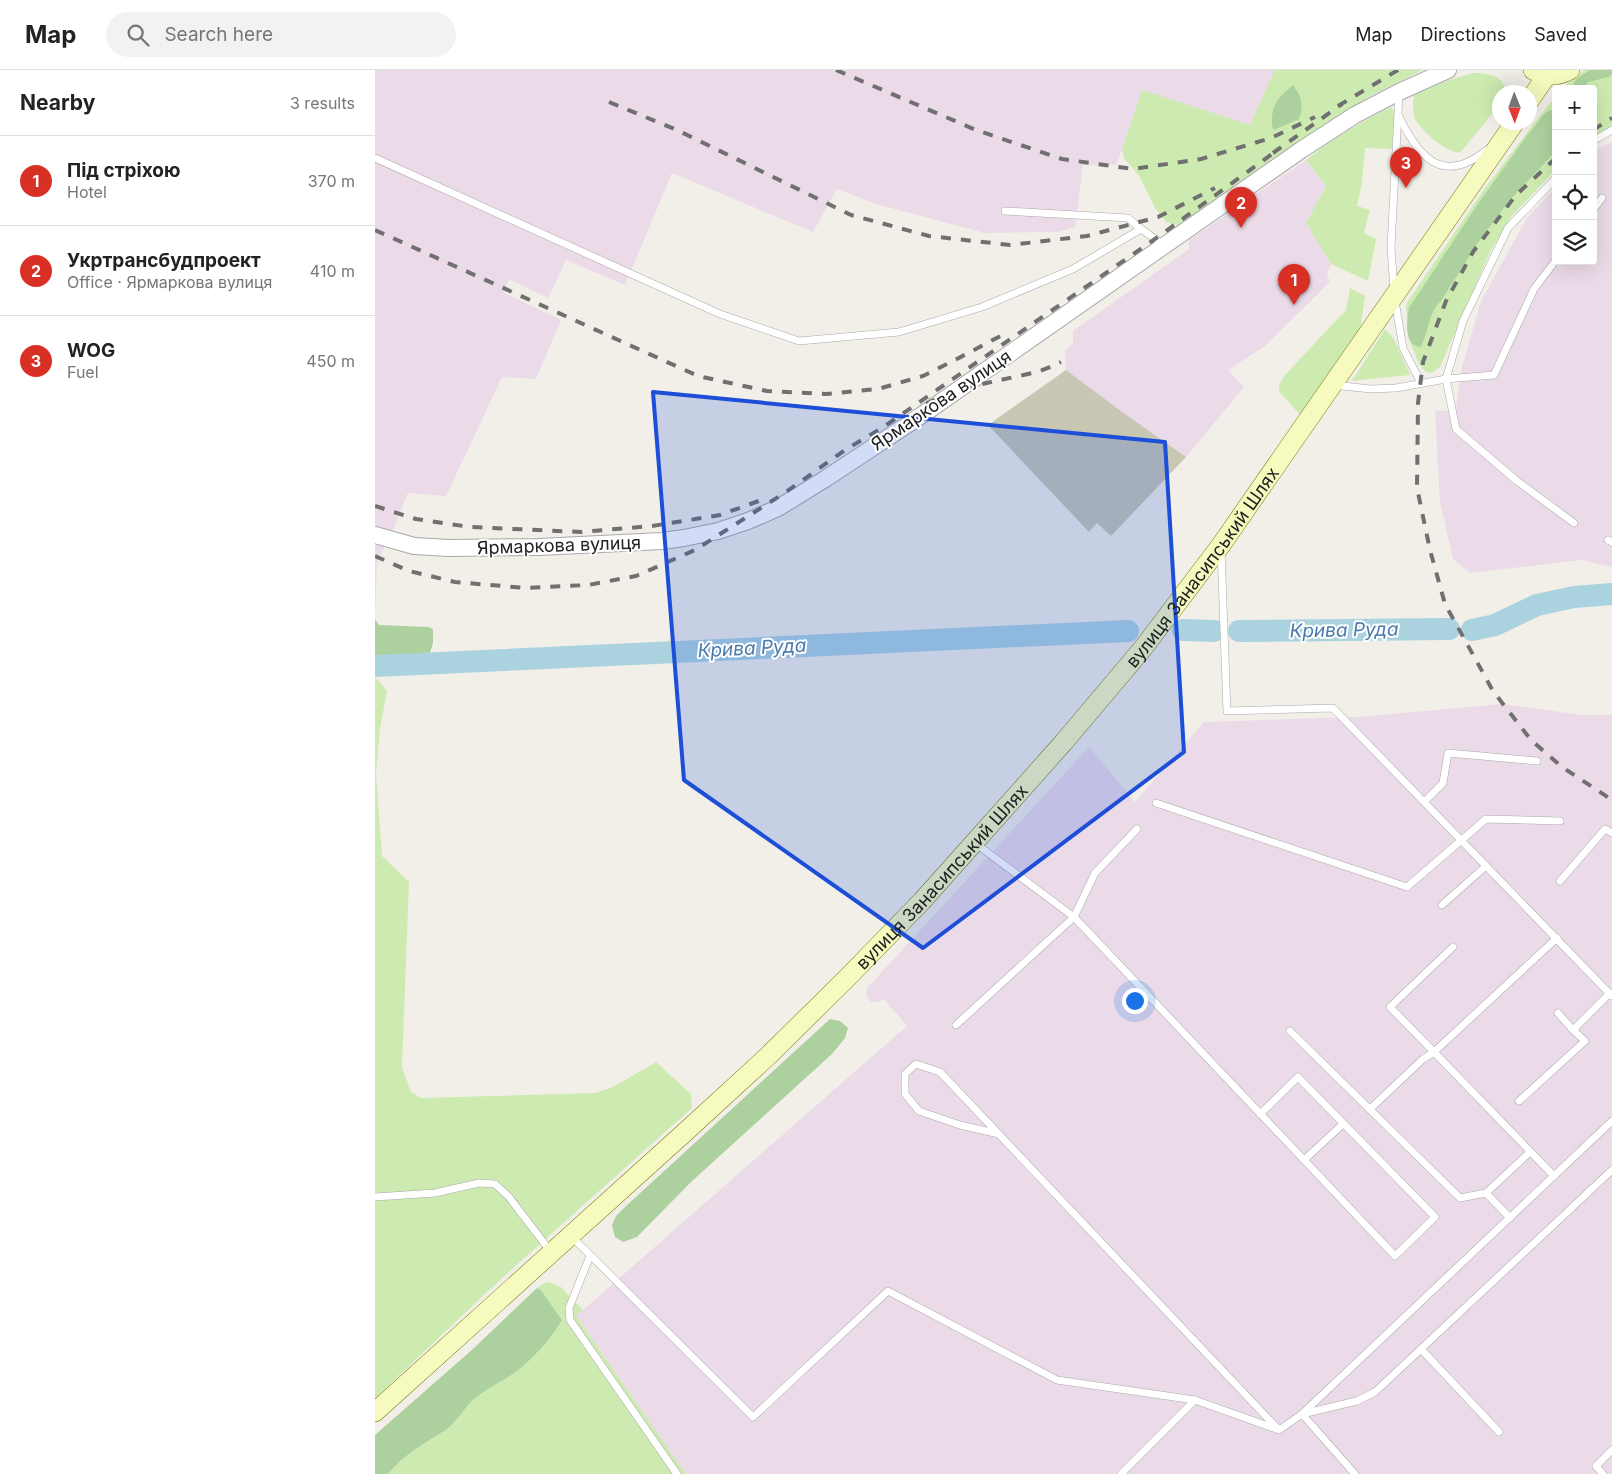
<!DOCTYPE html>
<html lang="en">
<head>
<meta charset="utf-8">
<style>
	:root { --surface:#fff; --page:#f2f2f2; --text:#222; --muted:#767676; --line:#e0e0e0; --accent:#d93025 }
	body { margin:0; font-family:Inter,sans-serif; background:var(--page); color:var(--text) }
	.controls { position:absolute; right:15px; top:15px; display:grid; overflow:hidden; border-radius:5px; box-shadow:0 5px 20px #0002 }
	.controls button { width:45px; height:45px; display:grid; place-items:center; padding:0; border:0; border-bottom:1px solid var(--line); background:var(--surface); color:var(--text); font:25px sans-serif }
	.compass { position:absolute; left:1117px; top:15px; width:45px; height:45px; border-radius:50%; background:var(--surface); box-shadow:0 5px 20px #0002; rotate:179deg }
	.you { position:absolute; left:759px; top:930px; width:18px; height:18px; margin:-12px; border:4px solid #fff; border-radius:50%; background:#1a73e8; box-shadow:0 0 0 8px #1a73e833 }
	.badge { display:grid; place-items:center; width:32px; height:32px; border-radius:50%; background:var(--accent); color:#fff; font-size:16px; font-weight:700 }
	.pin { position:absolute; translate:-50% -41px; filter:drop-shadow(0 1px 2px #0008) }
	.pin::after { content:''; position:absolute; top:26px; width:18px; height:15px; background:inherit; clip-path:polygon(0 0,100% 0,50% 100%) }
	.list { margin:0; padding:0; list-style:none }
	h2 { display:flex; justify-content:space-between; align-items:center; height:65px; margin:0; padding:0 20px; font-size:21px }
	h2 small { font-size:16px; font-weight:400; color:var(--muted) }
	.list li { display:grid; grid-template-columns:32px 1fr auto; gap:15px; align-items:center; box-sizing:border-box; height:90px; padding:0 20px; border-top:1px solid var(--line) }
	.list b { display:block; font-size:19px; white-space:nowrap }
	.list p { margin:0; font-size:16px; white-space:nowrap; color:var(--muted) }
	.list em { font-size:16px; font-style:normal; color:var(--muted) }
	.icon { flex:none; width:28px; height:28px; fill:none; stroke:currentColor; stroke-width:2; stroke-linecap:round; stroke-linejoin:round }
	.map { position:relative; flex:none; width:1237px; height:1404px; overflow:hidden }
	header { display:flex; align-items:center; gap:30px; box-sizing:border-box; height:70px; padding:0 25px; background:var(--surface); border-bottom:1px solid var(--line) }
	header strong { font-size:24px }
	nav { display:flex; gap:28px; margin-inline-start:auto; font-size:18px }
	.search { width:350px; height:45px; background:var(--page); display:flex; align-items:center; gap:12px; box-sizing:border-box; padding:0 18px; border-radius:28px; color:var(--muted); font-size:19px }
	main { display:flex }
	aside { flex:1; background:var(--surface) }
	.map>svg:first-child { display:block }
</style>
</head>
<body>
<header>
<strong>Map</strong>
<div class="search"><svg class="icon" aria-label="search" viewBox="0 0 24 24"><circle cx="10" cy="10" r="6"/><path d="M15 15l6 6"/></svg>Search here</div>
<nav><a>Map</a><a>Directions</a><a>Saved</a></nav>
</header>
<main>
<aside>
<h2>Nearby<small>3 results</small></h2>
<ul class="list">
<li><span class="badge">1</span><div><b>Під стріхою</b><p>Hotel</p></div><em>370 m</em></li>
<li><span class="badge">2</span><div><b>Укртрансбудпроект</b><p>Office · Ярмаркова вулиця</p></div><em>410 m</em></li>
<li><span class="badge">3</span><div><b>WOG</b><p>Fuel</p></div><em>450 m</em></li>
</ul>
</aside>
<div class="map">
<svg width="1237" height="1404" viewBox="0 0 1237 1404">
	<rect width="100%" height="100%" fill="#f2efe9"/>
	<!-- industrial -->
	<g fill="#ebdbe8">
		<path d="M0,0H982L879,59L768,21L741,95H708L700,157L682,162L610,163L501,134L462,119L438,162L297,103L250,215L191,190L173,228L134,209L128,222L186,250L161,309L127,307L71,426L33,423L18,460L2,492L0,549Z"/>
		<path d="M1237,72V497L1206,490L1095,503L1078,489L1065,432L1060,341L1081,340L1087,297L1106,231L1152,148L1181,117V191H1218V81Z"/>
		<path d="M931,90L951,116L931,153L956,194L952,204L955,212L890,276L853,300L869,317L811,387L750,344L691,300L690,280L698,274V261L814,179L813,171Z"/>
		<path d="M1127,634L1207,645H1237V1404H311L201,1246L532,956L509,929L502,932H496L491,925L492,918L714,677L760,732L829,652L983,647Z"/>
	</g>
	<!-- construction -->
	<path fill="#c7c7b4" d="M691,300L750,344L811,387L736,466L722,453L714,462L613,355Z"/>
	<!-- grass -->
	<g fill="#cdebb0">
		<path d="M900,0H1048L997,25L951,54L804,156L791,152L780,138L764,106L749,88L747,79L767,20L875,55Z"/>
		<path d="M1209,0H1237V55L1218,67V19H1187Z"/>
		<path d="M1098,3C1112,3 1130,5 1130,22H1124V35L1086,82C1074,86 1045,59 1040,49C1037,41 1038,33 1039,25L1074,10Z"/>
		<path d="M1181,26V99L1136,147L1115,182L1065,297L1057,303L1051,302L1044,294L1033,267L1031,234L1110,118L1163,48Z"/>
		<path d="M1016,37L1020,42L1017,79L990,78L987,113L982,136L995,140L989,163L1001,169L993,211L956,194L931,153L951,116L931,90C957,68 985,53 1016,37Z"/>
		<path d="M975,218L990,226L986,255L977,273L927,347L904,321V315L909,306L971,240Z"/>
		<path d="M1010,259L1019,269L1035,305L977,311Z"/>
		<path d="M0,609H2L12,621L5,659L1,704L7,786L34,812L27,998L36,1022L46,1028L221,1023L238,1017L281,992L316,1024L317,1038L126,1209L0,1328Z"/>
		<path d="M174,1212L186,1217L208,1240L201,1246L311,1404H13C28,1385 51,1373 71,1360C82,1352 89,1338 99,1329C111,1319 126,1312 138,1304C157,1290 177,1270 187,1250L166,1220L162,1218L168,1214Z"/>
	</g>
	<!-- forest -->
	<g fill="#add19e">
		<path d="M1215,0H1237V4L1234,7L1213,12L1207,19H1197L1201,9Z"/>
		<path d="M918,15C927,27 929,36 924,49L899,60C896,55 897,53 897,48C898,31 906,26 918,15Z"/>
		<path d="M1181,39V79L1177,85L1134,131L1102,174L1066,231C1053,243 1054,261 1046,277C1028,276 1032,250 1034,238L1102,135L1151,67L1171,42Z"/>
		<path d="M0,549L4,555L53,557L58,559V573L54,586L0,589Z"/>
		<path d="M455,949L465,951L473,958L470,968L457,984L316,1112L262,1167L248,1172L240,1167L237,1155L241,1146L251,1136Z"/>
		<path d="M162,1218L166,1220L187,1250C176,1270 157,1290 138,1304C126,1312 111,1319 99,1329C89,1338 82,1352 71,1360C50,1373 28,1385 13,1404H0V1365L99,1278Z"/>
	</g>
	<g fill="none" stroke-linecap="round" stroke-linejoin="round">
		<!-- river -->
		<g stroke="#aad3df" stroke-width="22">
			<path d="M808,560L839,561"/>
			<path d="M1097,560L1120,555L1162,535L1199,527L1237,524"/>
			<path d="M864,561L1074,559"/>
			<path d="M0,596L753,561"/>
		</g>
		<defs>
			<g id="service">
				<path d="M1024,47C1045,89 1068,115 1112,80"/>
				<path d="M1218,71L1237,60"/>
				<path d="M0,88L345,244L424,271L524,262L607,237L698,199L766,159L789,175"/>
				<path d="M1181,108L1133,158L1088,251L1071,309L1081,359L1142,411L1199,453"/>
				<path d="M1218,140L1227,128"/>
				<path d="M630,141L753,148L766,159"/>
				<path d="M1019,220L1016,177L1024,24"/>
				<path d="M1020,231L1028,278L1046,313"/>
				<path d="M958,315L996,319L1021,318L1071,309L1119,305L1159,219L1181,190"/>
				<path d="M1233,470L1237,472"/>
				<path d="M846,480L852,641L958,638L1237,926"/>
				<path d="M1050,731L1068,713L1073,683L1162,691"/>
				<path d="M781,733L1032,817L1111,749L1185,751"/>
				<path d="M600,773L699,847L1020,1186L1060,1147L923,1007L885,1044"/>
				<path d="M1185,811L1230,759L1237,763"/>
				<path d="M1067,835L1111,796"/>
				<path d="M1078,877L1015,937L1059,982L1182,868"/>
				<path d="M1183,943L1198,960"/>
				<path d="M581,955L699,847L720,803L762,759"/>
				<path d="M915,961L1085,1128L1111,1123L1135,1148"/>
				<path d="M1144,1031L1210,971L1198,960L1235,923"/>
				<path d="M995,1039L1048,989L1059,982L1179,1106"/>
				<path d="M624,1064L585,1055L544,1041L530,1024V1004L541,994L565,1002L902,1358"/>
				<path d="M929,1090L968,1054"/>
				<path d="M1111,1123L1155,1082"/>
				<path d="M0,1127L60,1123L104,1113L120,1114L134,1127L176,1182"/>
				<path d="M196,1166L378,1347L513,1221L682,1310L820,1330L904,1360L927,1344L982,1331L1000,1322L1237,1100"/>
				<path d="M215,1186L194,1238L195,1250L302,1404"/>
				<path d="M1046,1279L1124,1362"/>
				<path d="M746,1404L820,1330"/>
				<path d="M980,1404L927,1344L1237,1051"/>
				<path d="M1228,1404L1221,1396L1237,1380"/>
			</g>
			<path id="tertiary" d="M0,465L39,476L74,478L164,477L287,471L309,468L343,461L373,451L403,438L450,409L547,345L926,80L980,45L1024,22L1073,0"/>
			<g id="secondary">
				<path d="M1158,0C1170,7 1182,7 1195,0"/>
				<path d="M1154,31L1172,5"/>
				<path id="s1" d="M0,1342L308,1064L393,986L472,908L547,831L688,673L769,577L846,475L1140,52"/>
			</g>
		</defs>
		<!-- service casing -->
		<use href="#service" stroke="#a9a9a9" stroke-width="8"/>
		<!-- tertiary casing -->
		<use href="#tertiary" stroke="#a9a9a9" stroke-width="18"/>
		<!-- secondary casing -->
		<use href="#secondary" stroke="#707d05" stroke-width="20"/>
		<!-- service -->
		<use href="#service" stroke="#fff" stroke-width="7"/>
		<!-- tertiary -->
		<use href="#tertiary" stroke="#fff" stroke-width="16"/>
		<!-- secondary -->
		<use href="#secondary" stroke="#f7fabf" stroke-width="19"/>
		<!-- rail -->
		<g stroke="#707070" stroke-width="4" stroke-dasharray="10 10" stroke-linecap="butt">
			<path d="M461,0L601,60L687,89L758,99L826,89L896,68L940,47"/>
			<path d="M234,32L302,60L476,145L554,166L635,175L712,166L783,147L840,118"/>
			<path d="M963,36L1023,0"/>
			<path d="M1218,60L1237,48"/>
			<path d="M898,83L967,34"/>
			<path d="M1181,88L1141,125L1098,182L1071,231L1048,292L1043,333L1042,418L1055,480L1070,534L1118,621L1156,670L1187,697L1237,730"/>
			<path d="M0,160L323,306L392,321L451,324L503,319L548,306L580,290L633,262"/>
			<path d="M551,334C585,316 620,312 657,303C667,301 677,296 686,292"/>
			<path d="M0,436L41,449L95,457L206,462L277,456L345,445L392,428"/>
			<path d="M0,486L34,501L80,512L151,518L213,515L261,506L320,480L411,422L470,380L507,358L780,169L904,79"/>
		</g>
	</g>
	<!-- marked area -->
	<path fill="#1d4ed8" fill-opacity="0.2" stroke="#1d4ed8" stroke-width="4" stroke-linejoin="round" d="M278,322L790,372L809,682L548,878L309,710Z"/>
	<g text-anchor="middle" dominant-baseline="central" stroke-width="4" stroke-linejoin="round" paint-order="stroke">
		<!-- street labels -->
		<g font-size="18" fill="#222" stroke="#fff">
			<text transform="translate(566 330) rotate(-34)">Ярмаркова вулиця</text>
			<text transform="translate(184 475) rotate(-2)">Ярмаркова вулиця</text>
			<text stroke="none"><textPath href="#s1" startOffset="1185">вулиця Занасипський Шлях</textPath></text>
			<text stroke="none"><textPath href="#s1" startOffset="780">вулиця Занасипський Шлях</textPath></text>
		</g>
		<!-- water labels -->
		<g font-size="19" font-style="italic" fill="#4a7aab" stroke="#fff">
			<text transform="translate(969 560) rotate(-1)">Крива Руда</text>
			<text transform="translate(377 578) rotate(-3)">Крива Руда</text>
		</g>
	</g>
</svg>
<div class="controls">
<button>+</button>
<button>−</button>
<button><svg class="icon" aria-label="locate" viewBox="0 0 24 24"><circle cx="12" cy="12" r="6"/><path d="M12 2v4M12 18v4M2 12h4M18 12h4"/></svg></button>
<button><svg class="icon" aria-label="layers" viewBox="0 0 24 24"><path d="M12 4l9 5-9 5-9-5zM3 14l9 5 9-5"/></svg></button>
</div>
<svg class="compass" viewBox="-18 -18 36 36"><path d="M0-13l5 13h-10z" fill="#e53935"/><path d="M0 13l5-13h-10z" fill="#767676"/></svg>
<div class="you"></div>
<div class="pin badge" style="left:919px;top:235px">1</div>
<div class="pin badge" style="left:866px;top:158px">2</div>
<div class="pin badge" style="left:1031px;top:118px">3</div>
</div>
</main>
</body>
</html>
